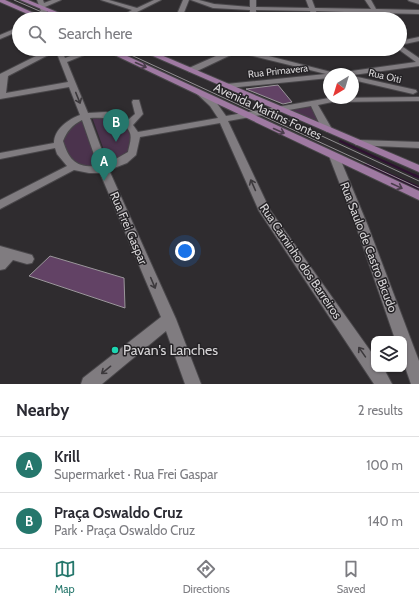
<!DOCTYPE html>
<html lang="en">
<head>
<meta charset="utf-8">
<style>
	:root { --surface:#fff; --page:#f2f2f3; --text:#2b2b33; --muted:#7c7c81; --line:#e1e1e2; --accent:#25776c }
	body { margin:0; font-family:Cabin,sans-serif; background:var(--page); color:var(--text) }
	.controls { position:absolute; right:12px; bottom:12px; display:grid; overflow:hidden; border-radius:8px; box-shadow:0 1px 3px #0004 }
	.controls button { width:36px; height:36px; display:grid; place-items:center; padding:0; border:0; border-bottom:1px solid var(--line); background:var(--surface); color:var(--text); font:20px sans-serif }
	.compass { position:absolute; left:323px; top:68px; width:36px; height:36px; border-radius:50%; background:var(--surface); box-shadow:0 1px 3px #0004; rotate:218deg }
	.you { position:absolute; left:185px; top:251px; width:14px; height:14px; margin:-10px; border:3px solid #fff; border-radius:50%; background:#1a73e8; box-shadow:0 0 0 6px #1a73e833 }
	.badge { display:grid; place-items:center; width:26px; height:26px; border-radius:50%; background:var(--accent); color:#fff; font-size:13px; font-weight:700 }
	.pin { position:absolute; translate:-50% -33px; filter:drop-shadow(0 1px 2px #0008) }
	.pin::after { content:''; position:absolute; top:21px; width:14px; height:12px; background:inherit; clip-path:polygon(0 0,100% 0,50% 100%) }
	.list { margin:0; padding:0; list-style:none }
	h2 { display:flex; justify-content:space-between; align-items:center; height:52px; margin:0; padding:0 16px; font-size:17px }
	h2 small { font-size:13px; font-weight:400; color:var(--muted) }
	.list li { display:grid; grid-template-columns:26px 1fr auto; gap:12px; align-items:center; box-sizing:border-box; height:56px; padding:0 16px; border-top:1px solid var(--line) }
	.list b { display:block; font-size:15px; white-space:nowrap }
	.list p { margin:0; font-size:13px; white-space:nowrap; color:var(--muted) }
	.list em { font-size:13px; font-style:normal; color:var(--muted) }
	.icon { flex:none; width:22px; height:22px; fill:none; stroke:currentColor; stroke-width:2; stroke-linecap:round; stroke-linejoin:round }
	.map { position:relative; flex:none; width:419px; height:384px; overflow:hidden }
	.search { position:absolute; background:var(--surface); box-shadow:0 1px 3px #0004; left:12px; right:12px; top:12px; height:44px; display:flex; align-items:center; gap:10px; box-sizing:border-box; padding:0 14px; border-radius:22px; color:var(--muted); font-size:15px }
	.sheet { height:164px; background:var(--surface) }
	nav { display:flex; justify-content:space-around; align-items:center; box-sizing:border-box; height:56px; border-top:1px solid var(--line); background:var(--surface); font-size:11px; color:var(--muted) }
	nav a { display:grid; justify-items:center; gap:2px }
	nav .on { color:var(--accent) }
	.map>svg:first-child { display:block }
</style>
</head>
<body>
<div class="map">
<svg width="419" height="384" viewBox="0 0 419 384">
	<rect width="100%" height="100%" fill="#2f2c2f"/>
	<!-- green -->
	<g fill="#4b334d">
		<path d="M312,106L319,123L287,110L310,106Z"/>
		<path d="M96,116C102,117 109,117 115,120C128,125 139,144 125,155C121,158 114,161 109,164L92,117Z"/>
		<path d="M83,118L97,167C77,168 71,158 61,144L69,127Z"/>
	</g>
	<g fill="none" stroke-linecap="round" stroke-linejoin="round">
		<!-- stream-far1 -->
		<path stroke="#2e1131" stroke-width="2" d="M340,141L416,176"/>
		<!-- stream -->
		<path stroke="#2e1131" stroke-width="2.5" d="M414,175L419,177"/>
		<!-- canal -->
		<path fill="#2e1131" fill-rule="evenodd" d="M367,163L419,186V193L364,168L363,166L364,164Z"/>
	</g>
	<!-- building -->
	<g fill="#624265" stroke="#9a969a">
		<path d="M278,85L292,102L283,104L246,89Z"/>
		<path d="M50,256L124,278L125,308L29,276Z"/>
	</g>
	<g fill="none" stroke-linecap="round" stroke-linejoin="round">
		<defs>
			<g id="minor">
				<path d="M37,0H43L44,3L52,0H61L45,7L48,14L47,19H41L42,14Z"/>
				<path d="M101,0H109L137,8L154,0H161L123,19H116L132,10Z"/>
				<path d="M183,0H189L183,15L198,19H175Z"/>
				<path d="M191,0H199L214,4L250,7V0H256V7L309,8L306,0H312L315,8L371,9L365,0H371L376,9L419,10V14L378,13L381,17L378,19L373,13L316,11L319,19H313L310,11L256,10V19H250V10L213,8Z"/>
				<path d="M408,0H419V4L409,1Z"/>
				<path d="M19,27V31L0,39V35Z"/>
				<path d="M419,37V41L400,45V41Z"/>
				<path d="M400,45L419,58V66L353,75L340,74L344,72L416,62L398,49H400Z"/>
				<path d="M50,49H61L65,58L90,49H99L67,62L88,113L106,112L128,120L135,114L132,102L133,100H139L143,114L133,125L138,132L218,118L210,106L196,93L200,91L216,102L226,116L329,98L419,97V101L332,102L318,105L332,129L327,132L322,129L311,106L228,121L270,210L374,356V369H384L392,384H374L259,211L220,123L140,137L136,155L127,163L109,170L176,319L201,384H185L166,331L102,384H81L83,378L161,317L100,173H89L74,170L0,209V200L67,166L57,154L55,148L0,159V153L54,143C54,129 69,119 80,115L69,87L0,99V74ZM56,51L68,82L6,93L8,76ZM90,118C102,117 125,119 130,133C132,139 129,146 128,152L107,164ZM82,120L98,166C76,168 69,160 63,141C67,131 72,125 82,120Z"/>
				<path d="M199,49H208L222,54L233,49H241L339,74H329V78L229,88L225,86L226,84L326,74L237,52L195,72H189V68L216,56Z"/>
				<path d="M353,76L416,90L417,92L413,94L353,80Z"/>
				<path d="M359,140L419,142V148L356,145L354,143L356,141Z"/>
				<path d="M334,153L339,156L368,226L419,361V384H411L404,364V339H395L356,226L329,156Z"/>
				<path d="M0,246L32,255L34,259L32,263L27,264L13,260L5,269L0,270Z"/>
			</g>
			<g id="major">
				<path d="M0,0H5L47,19H39L0,2Z"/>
				<path d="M20,0H28L74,19H65Z"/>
				<path d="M102,49H112L419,191V200Z"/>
				<path d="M137,49H147L419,165V172Z"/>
			</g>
		</defs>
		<!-- minor casing -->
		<use href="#minor" stroke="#49474a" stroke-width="2"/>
		<!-- major casing -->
		<use href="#major" stroke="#49474a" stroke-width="2"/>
		<!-- minor -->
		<use href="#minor" fill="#807c80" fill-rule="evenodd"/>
		<!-- major -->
		<use href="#major" fill="#9f79a2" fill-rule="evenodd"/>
		<!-- tram -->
		<g stroke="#908e90" stroke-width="1">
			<path d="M14,0L58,19"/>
			<path d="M118,49L419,188"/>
			<path d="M283,118L419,181"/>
		</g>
	</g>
	<!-- one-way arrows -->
	<defs><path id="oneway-shaft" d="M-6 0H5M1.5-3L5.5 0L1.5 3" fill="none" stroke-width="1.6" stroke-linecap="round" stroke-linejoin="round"/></defs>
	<g stroke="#4a3d4b">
		<use href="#oneway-shaft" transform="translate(141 65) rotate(24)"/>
		<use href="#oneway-shaft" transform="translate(279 131) rotate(24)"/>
		<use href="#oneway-shaft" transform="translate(397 186) rotate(25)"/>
	</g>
	<g stroke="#3c393c">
		<use href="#oneway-shaft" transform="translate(78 98) rotate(68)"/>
		<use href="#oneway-shaft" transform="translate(253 185) rotate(-114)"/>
		<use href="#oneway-shaft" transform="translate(153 283) rotate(67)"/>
		<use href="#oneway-shaft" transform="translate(362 352) rotate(-125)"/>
		<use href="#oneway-shaft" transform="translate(106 370) rotate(141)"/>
	</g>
	<!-- markers -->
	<circle fill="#1dd5b1" stroke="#252326" stroke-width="1.5" cx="115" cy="350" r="4"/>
	<g text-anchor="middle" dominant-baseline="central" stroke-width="3" stroke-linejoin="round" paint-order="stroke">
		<!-- far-street labels -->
		<g font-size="10" fill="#d7d5d7" stroke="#252326">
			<text transform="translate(278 71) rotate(-6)">Rua Primavera</text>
			<text transform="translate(385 76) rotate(13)">Rua Oiti</text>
		</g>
		<!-- street labels -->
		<g font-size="12" fill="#d7d5d7" stroke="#252326">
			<text transform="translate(268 111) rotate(25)">Avenida Martins Fontes</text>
			<text transform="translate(129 228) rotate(67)">Rua Frei Gaspar</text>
			<text transform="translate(369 247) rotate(69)">Rua Saulo de Castro Bicudo</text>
			<text transform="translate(301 261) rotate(56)">Rua Caminho dos Barreiros</text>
		</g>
		<!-- near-poi labels -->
		<g font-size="14" fill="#d7d5d7" stroke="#252326" text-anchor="start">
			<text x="123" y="350">Pavan's Lanches</text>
		</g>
	</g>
</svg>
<div class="controls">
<button><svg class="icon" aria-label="layers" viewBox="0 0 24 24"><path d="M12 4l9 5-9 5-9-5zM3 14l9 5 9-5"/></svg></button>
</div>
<svg class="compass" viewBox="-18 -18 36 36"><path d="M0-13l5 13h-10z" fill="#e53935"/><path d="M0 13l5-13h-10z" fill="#7c7c81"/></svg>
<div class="you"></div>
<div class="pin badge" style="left:104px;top:181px">A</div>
<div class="pin badge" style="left:116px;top:142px">B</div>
<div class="search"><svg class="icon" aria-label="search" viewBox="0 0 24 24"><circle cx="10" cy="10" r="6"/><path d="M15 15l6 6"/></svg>Search here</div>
</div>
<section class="sheet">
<h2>Nearby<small>2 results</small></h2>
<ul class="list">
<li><span class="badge">A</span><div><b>Krill</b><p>Supermarket · Rua Frei Gaspar</p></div><em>100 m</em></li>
<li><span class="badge">B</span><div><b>Praça Oswaldo Cruz</b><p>Park · Praça Oswaldo Cruz</p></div><em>140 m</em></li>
</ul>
</section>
<nav>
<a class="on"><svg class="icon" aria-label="map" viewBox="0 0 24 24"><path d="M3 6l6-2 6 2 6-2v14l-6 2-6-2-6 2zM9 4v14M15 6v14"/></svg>Map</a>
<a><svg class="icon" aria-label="directions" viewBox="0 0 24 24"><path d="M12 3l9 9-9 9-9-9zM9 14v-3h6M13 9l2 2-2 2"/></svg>Directions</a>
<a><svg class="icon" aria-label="saved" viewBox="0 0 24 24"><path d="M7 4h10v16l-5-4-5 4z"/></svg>Saved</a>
</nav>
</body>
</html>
